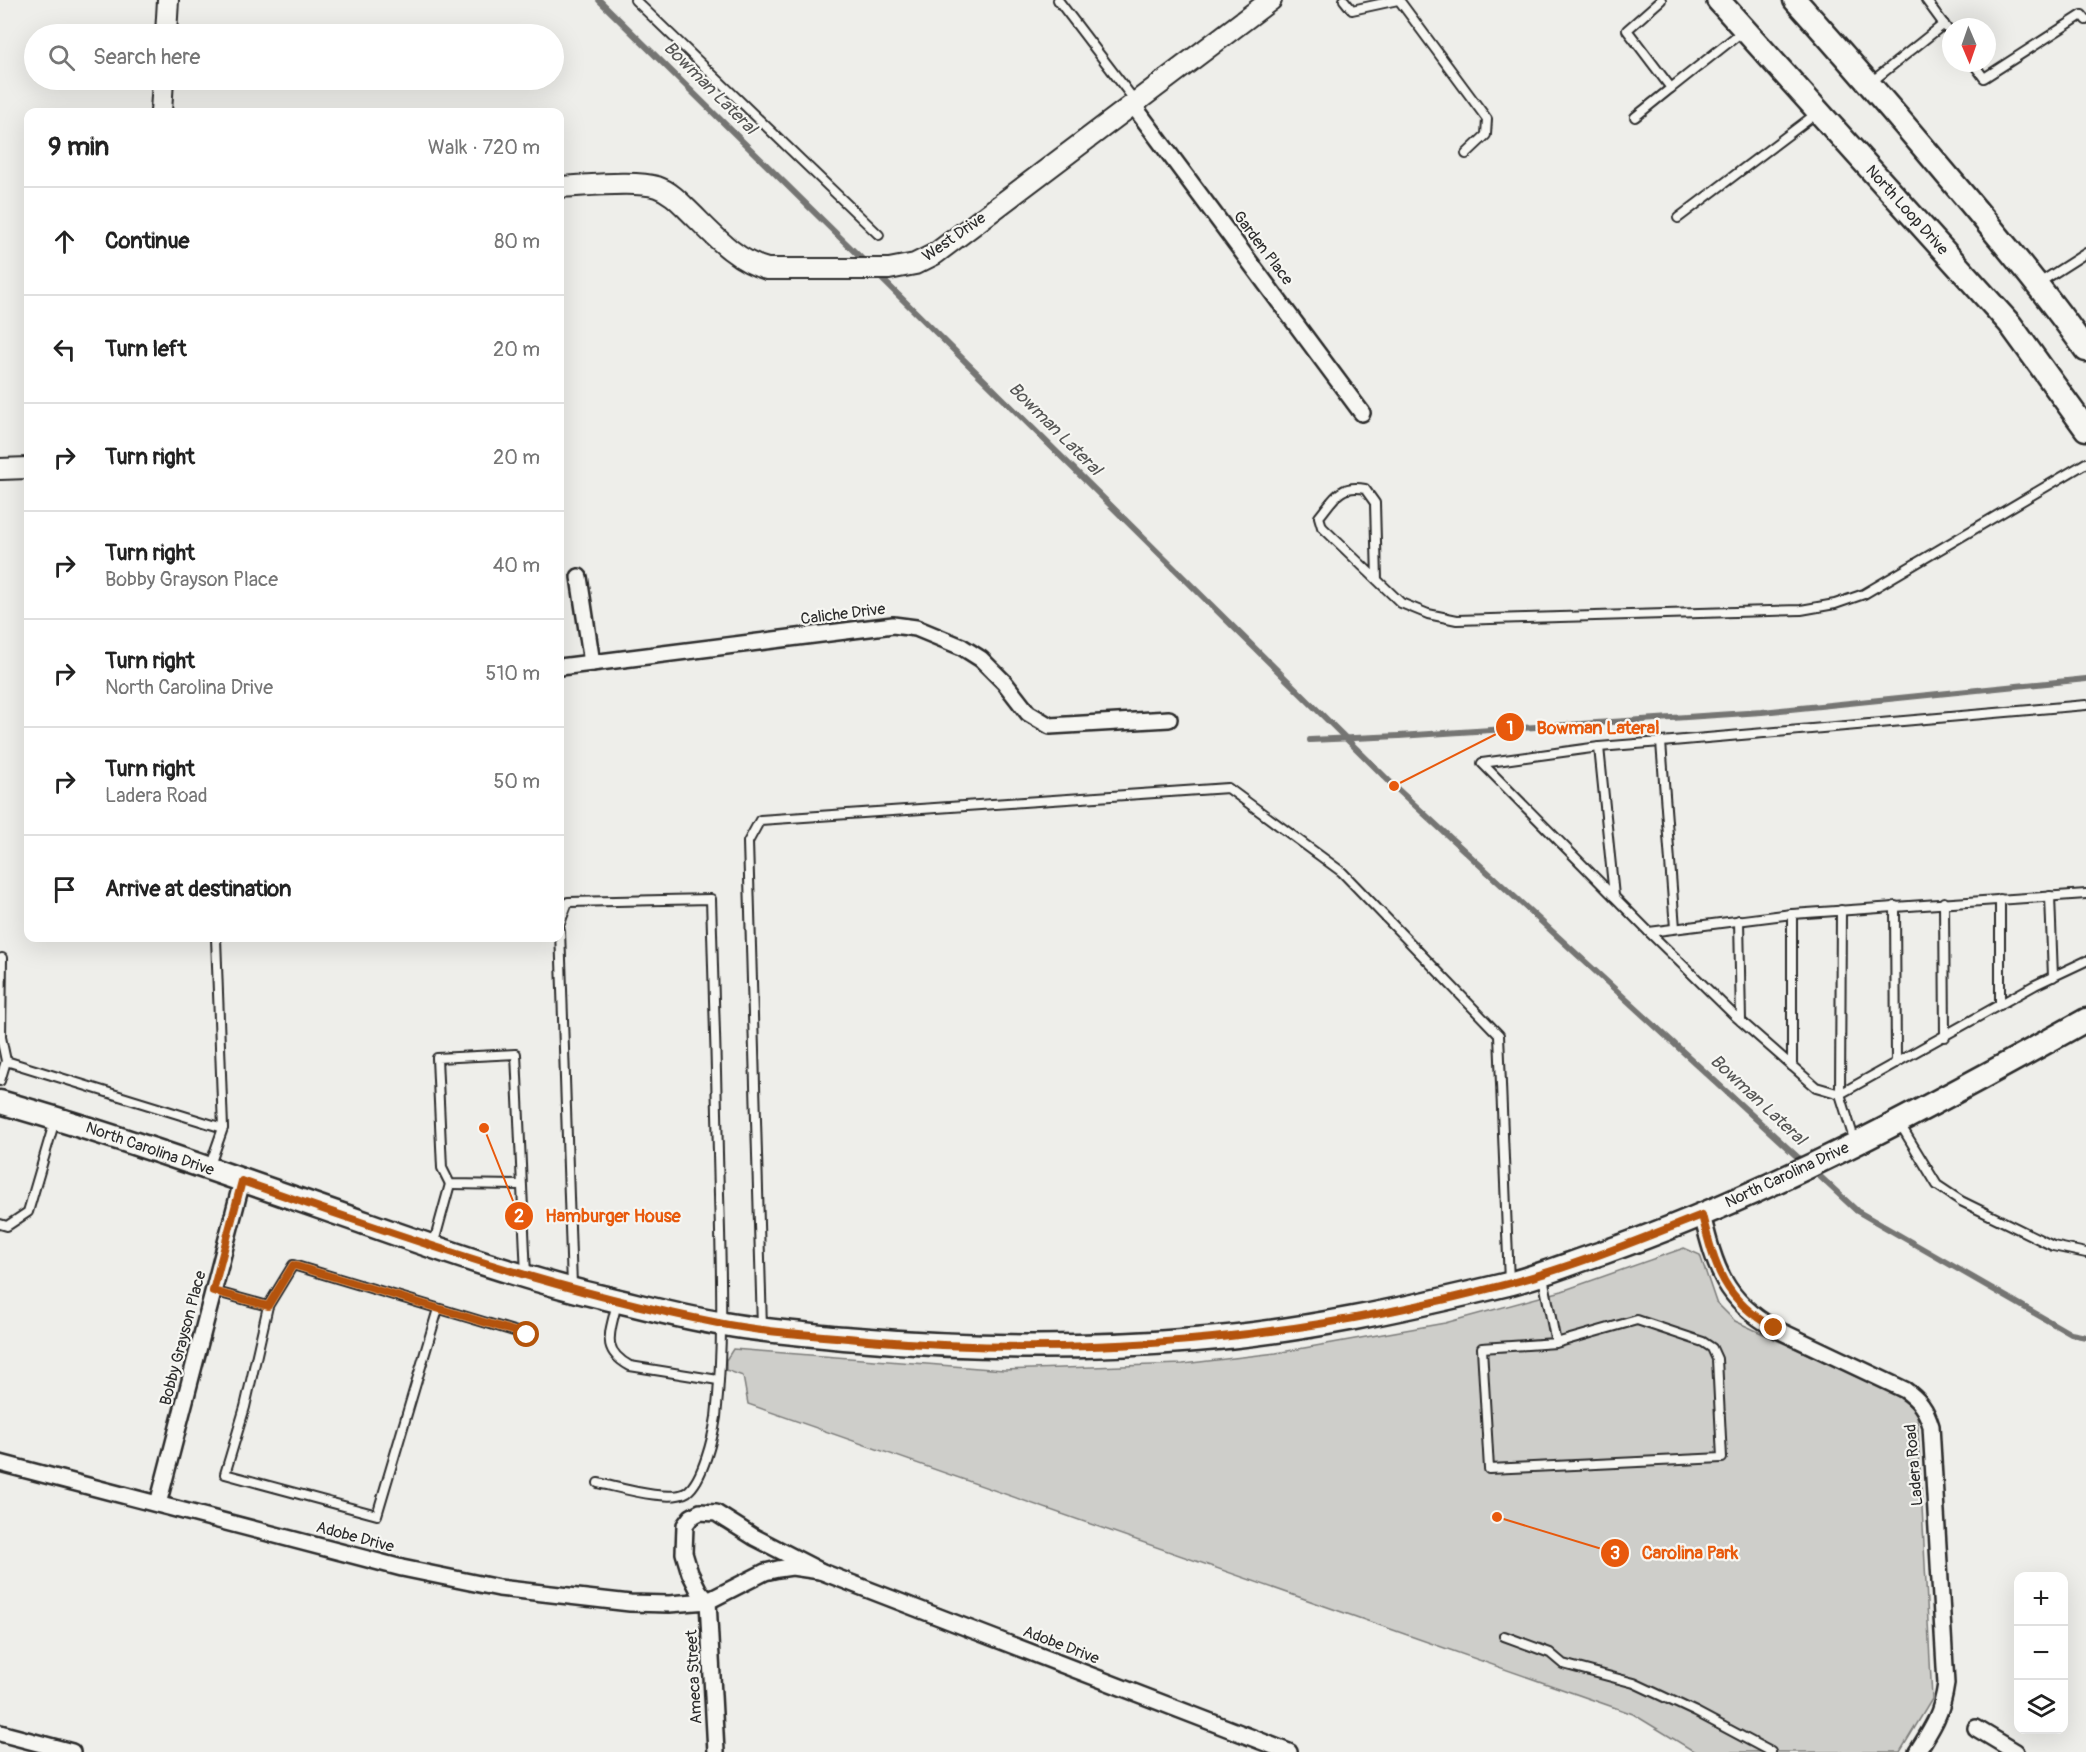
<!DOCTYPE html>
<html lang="en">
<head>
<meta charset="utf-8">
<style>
	:root { --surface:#fff; --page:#f6f6f6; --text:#222; --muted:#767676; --line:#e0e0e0 }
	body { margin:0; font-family:Pangolin,sans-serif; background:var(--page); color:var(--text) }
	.controls { position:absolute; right:18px; bottom:18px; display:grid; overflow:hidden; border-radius:12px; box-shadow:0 6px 24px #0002 }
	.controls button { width:54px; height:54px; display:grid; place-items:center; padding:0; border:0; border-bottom:2px solid var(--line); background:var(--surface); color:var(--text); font:30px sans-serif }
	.compass { position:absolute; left:1942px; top:18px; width:54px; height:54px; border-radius:50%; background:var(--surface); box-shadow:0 6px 24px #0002; rotate:178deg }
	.stop { position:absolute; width:18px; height:18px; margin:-14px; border:4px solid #b45309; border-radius:50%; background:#fff }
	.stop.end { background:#b45309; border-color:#fff; box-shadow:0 2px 6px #0008 }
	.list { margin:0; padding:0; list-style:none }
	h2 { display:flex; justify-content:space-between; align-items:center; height:78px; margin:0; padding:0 24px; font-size:26px }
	h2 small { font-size:20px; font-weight:400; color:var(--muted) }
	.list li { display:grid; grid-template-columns:39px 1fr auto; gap:18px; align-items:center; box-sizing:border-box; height:108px; padding:0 24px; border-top:2px solid var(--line) }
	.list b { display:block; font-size:22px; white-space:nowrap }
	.list p { margin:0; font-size:20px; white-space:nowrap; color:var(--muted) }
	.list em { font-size:20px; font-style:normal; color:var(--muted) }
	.icon { flex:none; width:33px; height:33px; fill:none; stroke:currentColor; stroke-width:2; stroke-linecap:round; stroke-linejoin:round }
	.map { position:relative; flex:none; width:2086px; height:1752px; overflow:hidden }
	.search { position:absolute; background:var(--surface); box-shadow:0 6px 24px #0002; left:24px; top:24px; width:540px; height:66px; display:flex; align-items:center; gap:15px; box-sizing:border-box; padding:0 21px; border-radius:33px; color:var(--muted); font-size:22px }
	.panel { position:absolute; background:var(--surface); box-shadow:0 6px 24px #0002; left:24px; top:108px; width:540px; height:834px; border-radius:12px }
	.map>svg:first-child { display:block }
</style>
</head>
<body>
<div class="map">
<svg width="2086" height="1752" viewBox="0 0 2086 1752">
	<rect width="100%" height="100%" fill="#eeeeea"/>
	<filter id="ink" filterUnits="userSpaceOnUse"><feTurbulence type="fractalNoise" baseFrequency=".0167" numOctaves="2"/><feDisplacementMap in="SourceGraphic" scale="12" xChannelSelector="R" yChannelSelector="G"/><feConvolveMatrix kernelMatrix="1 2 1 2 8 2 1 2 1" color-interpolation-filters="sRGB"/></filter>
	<g filter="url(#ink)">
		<!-- green -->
		<path fill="#cececa" stroke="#7c7c7a" stroke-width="1.5" d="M1684,1248L1700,1255L1716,1302L1735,1321L1894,1394L1917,1411L1932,1699L1900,1752H1695L1633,1714L748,1404L743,1376L726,1370V1360L733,1349L1004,1370L1183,1364L1276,1353L1445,1323L1562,1291Z"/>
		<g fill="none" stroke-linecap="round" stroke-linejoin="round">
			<!-- stream -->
			<g stroke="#757573" stroke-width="6">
				<path d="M599,0L867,264"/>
				<path d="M876,273L1394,786L1804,1163"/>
				<path d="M1310,740L1399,736L1762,712L2086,679"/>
				<path d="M1812,1169L1857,1211L2071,1334L2086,1337"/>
			</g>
			<defs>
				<g id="service">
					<path d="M635,0L879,235"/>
					<path d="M1058,0L1135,101"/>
					<path d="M1344,0L1352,10L1398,0"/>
					<path d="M1399,0L1487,119L1486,135L1466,154"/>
					<path d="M1926,0L1951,34"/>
					<path d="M1973,63L1984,78L2082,15L2086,20"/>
					<path d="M1870,83L1944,24"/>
					<path d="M1671,88L1743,31"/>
					<path d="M1635,117L1671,88L1627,30L1661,0"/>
					<path d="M1678,218L1817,113"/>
					<path d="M2039,283L2086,253"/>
					<path d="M1377,580L1375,503L1365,489C1339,484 1334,499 1319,517L1322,527L1401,603L1428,614L1457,620L1801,610L1835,604L1864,594L2086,463"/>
					<path d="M1661,742L2086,705"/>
					<path d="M1599,747L1614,896"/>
					<path d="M2086,894L1792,914L1649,932L1734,1015L1816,1087L1840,1094L2035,985L2086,961"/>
					<path d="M2050,896L2053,977"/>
					<path d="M2000,899V1005"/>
					<path d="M1944,902L1945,1037"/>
					<path d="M1895,906L1896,1063"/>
					<path d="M1841,910L1840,1094L1855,1142"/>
					<path d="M1792,914V1066"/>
					<path d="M1739,920L1741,1021"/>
					<path d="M560,923L568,902L711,899C714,997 717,1096 719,1194C721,1269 724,1343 716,1417C713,1437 703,1480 687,1492C670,1503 618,1487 598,1483"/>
					<path d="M560,930L572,1286"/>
					<path d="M1649,932L1482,763L1599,747L1661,742L1675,928"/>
					<path d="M2,958L1,1037L6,1061"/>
					<path d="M0,1081L6,1061L223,1128"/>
					<path d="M1900,1124L1937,1185L1961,1201L2053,1246L2086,1253"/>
					<path d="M209,1168L223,1128L216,938"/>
					<path d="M522,1185L450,1184L442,1168L437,1058L516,1054C519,1127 522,1201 526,1275"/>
					<path d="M0,1224L7,1226L28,1212L55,1120"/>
					<path d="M433,1246L450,1184"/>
					<path d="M1543,1277L1556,1343L1482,1348L1489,1469L1722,1458L1717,1359L1712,1348L1703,1342L1637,1320L1556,1343"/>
					<path d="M213,1291L268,1306L245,1407L225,1474L377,1515L438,1309"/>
					<path d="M617,1302C611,1332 599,1349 630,1366L718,1380"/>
					<path d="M268,1306L293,1265L527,1335"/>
					<path d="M762,1328L748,842L760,820L1228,788L1342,872L1499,1035L1509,1282"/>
					<path d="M1504,1636L1550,1653L1563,1664L1634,1683L1696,1712L1771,1752"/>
				</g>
				<g id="minor">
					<path d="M1133,105L1362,413"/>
					<path d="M579,577L592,663"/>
					<path d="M560,667L893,625L916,628L962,647L981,659L1004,682L1028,713L1050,726L1169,719"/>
					<path d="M1702,1215C1715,1267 1724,1300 1774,1328L1905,1390C1919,1400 1926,1409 1931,1426L1946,1684C1942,1713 1933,1727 1917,1752"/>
					<path d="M0,1463L402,1568L499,1588L630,1603L669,1604L708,1601L765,1572L778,1569L792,1567L820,1571"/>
					<path d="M158,1504L242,1181"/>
					<path d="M708,1601L699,1591L690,1573L684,1553L685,1525L691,1517L700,1512L716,1513L754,1537L820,1571L1289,1752"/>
					<path d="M708,1601L716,1752"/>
					<path d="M1976,1728L2016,1752"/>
					<path d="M0,1733L72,1752"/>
				</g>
				<g id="tertiary">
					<path d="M166,34L168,0"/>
					<path d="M161,112L163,80"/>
					<path d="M560,187C584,186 636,180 657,187C669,191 678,200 687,209C710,231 735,261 767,269H889L915,264L935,254L1271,0"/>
					<path d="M0,469L28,468"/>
				</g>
				<g id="secondary">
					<path d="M1718,0L2010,324L2086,429"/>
					<path d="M1795,0C1850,61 1903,123 1956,186C2001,239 2046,293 2086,350"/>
					<path d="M0,1102C123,1137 244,1181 365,1223C444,1251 524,1279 606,1298C645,1307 684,1318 724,1324C763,1331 804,1334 844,1338C961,1348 1078,1350 1195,1340C1300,1332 1405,1309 1508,1284C1540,1276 1571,1263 1602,1253C1771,1194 1930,1107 2086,1020"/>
				</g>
			</defs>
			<!-- service casing -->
			<use href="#service" stroke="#2b2b2b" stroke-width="12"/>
			<!-- minor casing -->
			<use href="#minor" stroke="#2b2b2b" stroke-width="20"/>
			<!-- tertiary casing -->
			<use href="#tertiary" stroke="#2b2b2b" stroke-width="24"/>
			<!-- secondary casing -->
			<use href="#secondary" stroke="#2b2b2b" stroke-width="27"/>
			<!-- service -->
			<use href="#service" stroke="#f6f6f2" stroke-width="8"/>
			<!-- minor -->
			<use href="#minor" stroke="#f6f6f2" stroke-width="15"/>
			<!-- tertiary -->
			<use href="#tertiary" stroke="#f6f6f2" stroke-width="20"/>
			<!-- secondary -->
			<use href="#secondary" stroke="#f6f6f2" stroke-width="22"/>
		</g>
	</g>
	<g fill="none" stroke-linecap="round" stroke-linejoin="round" filter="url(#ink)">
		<!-- route -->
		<path stroke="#b45309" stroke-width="8" d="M527,1335L293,1265L268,1306L213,1291L242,1181C400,1236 554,1291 718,1323C767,1333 819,1335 868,1340C1084,1359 1302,1339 1511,1283C1576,1266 1640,1239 1702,1215C1715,1268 1724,1300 1774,1328"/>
	</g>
	<g text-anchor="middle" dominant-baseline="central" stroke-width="4.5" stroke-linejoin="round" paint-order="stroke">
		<!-- street labels -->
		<g font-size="16" fill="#2b2b2b" stroke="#f6f6f2">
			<text transform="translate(1907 210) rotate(48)">North Loop Drive</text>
			<text transform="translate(954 237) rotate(-35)">West Drive</text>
			<text transform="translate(1263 248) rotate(53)">Garden Place</text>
			<text transform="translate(843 614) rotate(-7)">Caliche Drive</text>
			<text transform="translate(150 1149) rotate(19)">North Carolina Drive</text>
			<text transform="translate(1787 1175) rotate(-25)">North Carolina Drive</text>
			<text transform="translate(183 1338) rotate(-75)">Bobby Grayson Place</text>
			<text transform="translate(1914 1465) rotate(-95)">Ladera Road</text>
			<text transform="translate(355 1537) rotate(15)">Adobe Drive</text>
			<text transform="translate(1061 1645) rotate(21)">Adobe Drive</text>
			<text transform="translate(694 1677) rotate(-93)">Ameca Street</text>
		</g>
		<!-- water labels -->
		<g font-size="18" font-style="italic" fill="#565655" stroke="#f6f6f2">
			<text transform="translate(710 88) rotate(45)">Bowman Lateral</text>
			<text transform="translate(1055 429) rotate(45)">Bowman Lateral</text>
			<text transform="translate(1758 1100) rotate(43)">Bowman Lateral</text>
		</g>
	</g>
	<!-- callouts -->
	<path fill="none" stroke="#e8590c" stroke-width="2" d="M1394 786L1510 727M484 1128L519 1216M1497 1517L1615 1553"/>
	<g fill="#e8590c" stroke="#f6f6f2" stroke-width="2">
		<circle cx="1394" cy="786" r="6"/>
		<circle cx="484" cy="1128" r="6"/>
		<circle cx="1497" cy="1517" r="6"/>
		<circle cx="1510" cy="727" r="15"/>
		<circle cx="519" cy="1216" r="15"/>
		<circle cx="1615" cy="1553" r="15"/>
	</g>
	<g font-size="18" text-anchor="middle" font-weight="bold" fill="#fff">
		<text x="1510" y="734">1</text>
		<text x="519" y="1222">2</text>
		<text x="1615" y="1559">3</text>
	</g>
	<g font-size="18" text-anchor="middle" font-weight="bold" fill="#e8590c" stroke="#f6f6f2" stroke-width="4.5" stroke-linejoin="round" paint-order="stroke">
		<text x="1598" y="734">Bowman Lateral</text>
		<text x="613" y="1222">Hamburger House</text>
		<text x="1690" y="1559">Carolina Park</text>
	</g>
</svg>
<div class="controls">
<button>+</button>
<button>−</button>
<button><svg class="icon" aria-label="layers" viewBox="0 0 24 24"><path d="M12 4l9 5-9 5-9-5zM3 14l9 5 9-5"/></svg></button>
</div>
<svg class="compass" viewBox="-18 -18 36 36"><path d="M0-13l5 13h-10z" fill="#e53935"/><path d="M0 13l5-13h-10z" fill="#767676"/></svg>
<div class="stop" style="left:527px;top:1335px"></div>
<div class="stop end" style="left:1774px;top:1328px"></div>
<div class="search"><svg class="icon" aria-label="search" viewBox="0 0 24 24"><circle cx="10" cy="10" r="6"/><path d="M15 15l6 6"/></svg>Search here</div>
<section class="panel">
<h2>9 min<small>Walk · 720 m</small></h2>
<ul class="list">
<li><svg class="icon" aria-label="ahead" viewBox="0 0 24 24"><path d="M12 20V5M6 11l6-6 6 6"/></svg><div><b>Continue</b></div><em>80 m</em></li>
<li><svg class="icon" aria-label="left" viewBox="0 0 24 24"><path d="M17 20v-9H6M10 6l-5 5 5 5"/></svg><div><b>Turn left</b></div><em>20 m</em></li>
<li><svg class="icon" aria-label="right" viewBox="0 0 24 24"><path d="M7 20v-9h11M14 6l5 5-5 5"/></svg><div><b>Turn right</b></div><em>20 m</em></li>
<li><svg class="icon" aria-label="right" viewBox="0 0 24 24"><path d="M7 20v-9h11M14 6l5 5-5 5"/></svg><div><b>Turn right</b><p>Bobby Grayson Place</p></div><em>40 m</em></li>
<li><svg class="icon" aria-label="right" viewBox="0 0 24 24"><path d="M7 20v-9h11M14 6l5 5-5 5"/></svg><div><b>Turn right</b><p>North Carolina Drive</p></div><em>510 m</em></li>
<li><svg class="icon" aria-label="right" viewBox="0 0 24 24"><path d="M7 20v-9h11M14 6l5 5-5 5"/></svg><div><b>Turn right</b><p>Ladera Road</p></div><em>50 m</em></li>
<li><svg class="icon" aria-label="arrive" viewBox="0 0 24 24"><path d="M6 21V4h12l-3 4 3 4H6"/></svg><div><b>Arrive at destination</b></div></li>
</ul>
</section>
</div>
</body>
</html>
